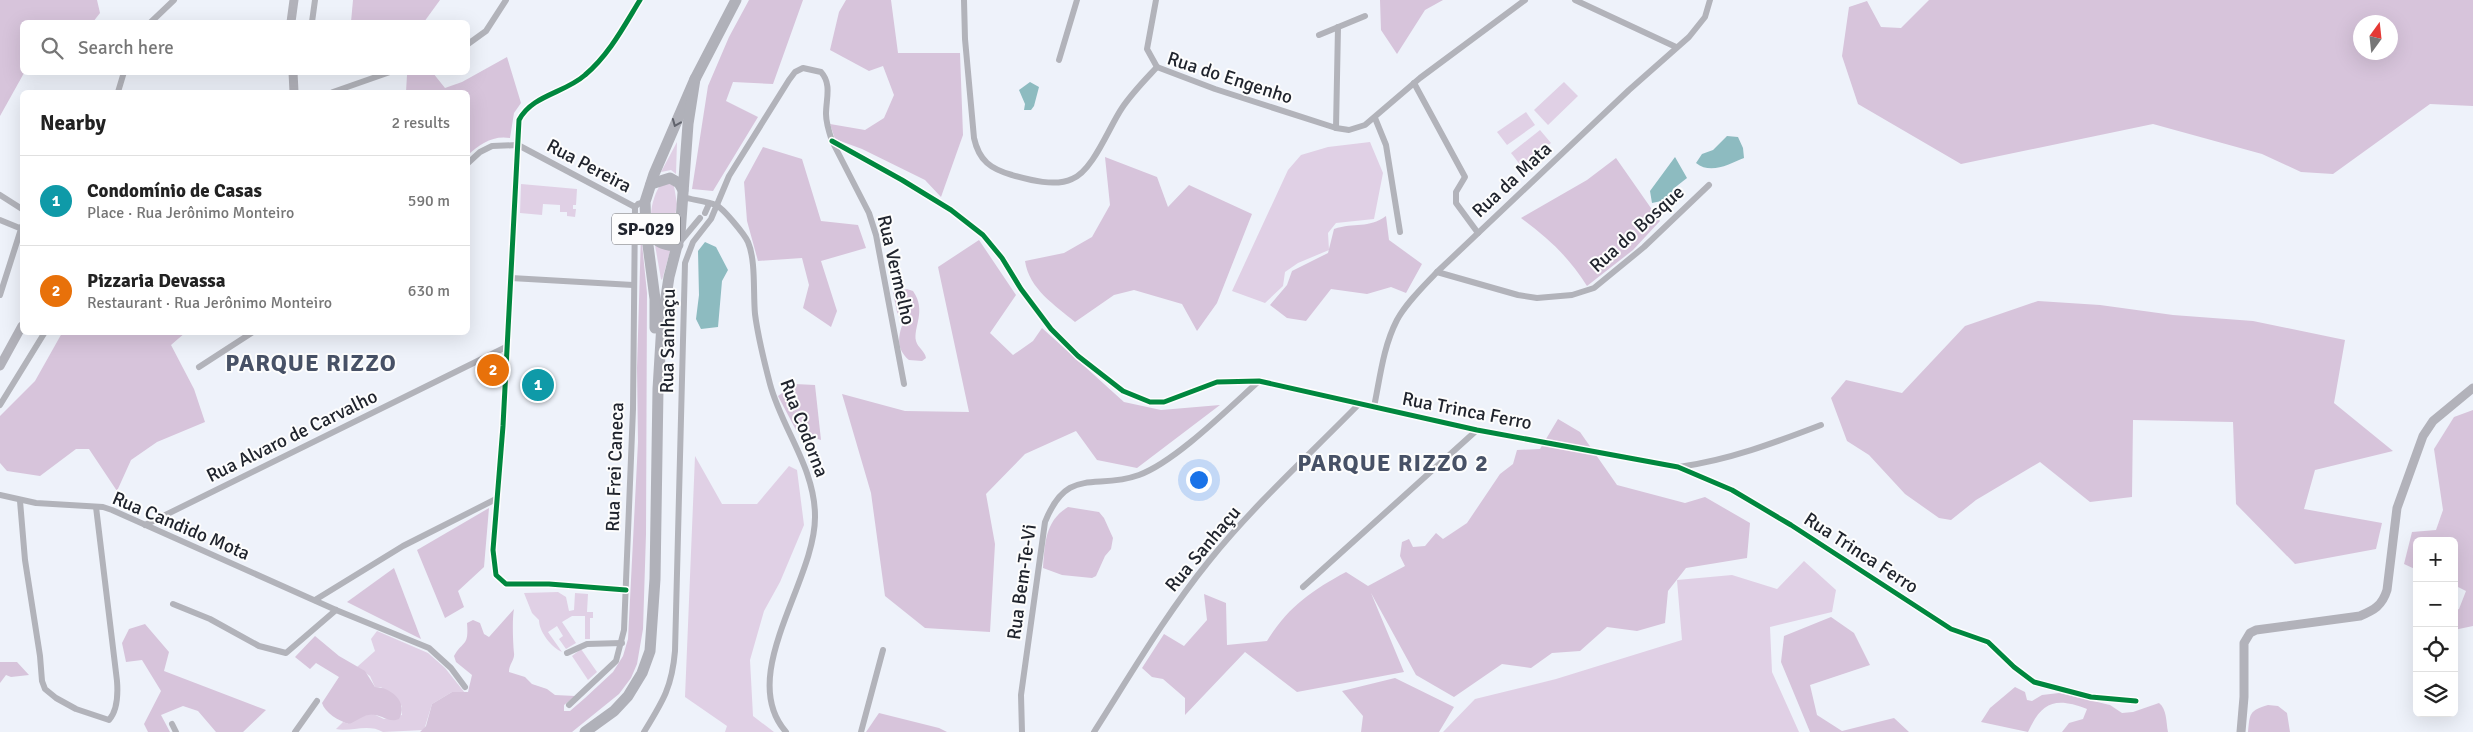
<!DOCTYPE html>
<html lang="en">
<head>
<meta charset="utf-8">
<style>
	:root { --surface:#fff; --page:#f6f6f6; --text:#222; --muted:#767676; --line:#e0e0e0; --accent:#7c3aed }
	body { margin:0; font-family:Signika,sans-serif; background:var(--page); color:var(--text) }
	.controls { position:absolute; right:15px; bottom:15px; display:grid; overflow:hidden; border-radius:8px; box-shadow:0 5px 20px #0002 }
	.controls button { width:45px; height:45px; display:grid; place-items:center; padding:0; border:0; border-bottom:1px solid var(--line); background:var(--surface); color:var(--text); font:25px sans-serif }
	.compass { position:absolute; left:2353px; top:15px; width:45px; height:45px; border-radius:50%; background:var(--surface); box-shadow:0 5px 20px #0002; rotate:15deg }
	.you { position:absolute; left:1198px; top:479px; width:18px; height:18px; margin:-12px; border:4px solid #fff; border-radius:50%; background:#1a73e8; box-shadow:0 0 0 8px #1a73e833 }
	.badge { display:grid; place-items:center; width:32px; height:32px; border-radius:50%; background:var(--accent); color:#fff; font-size:16px; font-weight:700 }
	.pin { position:absolute; translate:-50% -50%; border:2px solid #fff; box-shadow:0 1px 5px #0006 }
	.list { margin:0; padding:0; list-style:none }
	h2 { display:flex; justify-content:space-between; align-items:center; height:65px; margin:0; padding:0 20px; font-size:21px }
	h2 small { font-size:16px; font-weight:400; color:var(--muted) }
	.list li { display:grid; grid-template-columns:32px 1fr auto; gap:15px; align-items:center; box-sizing:border-box; height:90px; padding:0 20px; border-top:1px solid var(--line) }
	.list b { display:block; font-size:19px; white-space:nowrap }
	.list p { margin:0; font-size:16px; white-space:nowrap; color:var(--muted) }
	.list em { font-size:16px; font-style:normal; color:var(--muted) }
	.icon { flex:none; width:28px; height:28px; fill:none; stroke:currentColor; stroke-width:2; stroke-linecap:round; stroke-linejoin:round }
	.map { position:relative; flex:none; width:2473px; height:732px; overflow:hidden }
	.search { position:absolute; background:var(--surface); box-shadow:0 5px 20px #0002; left:20px; top:20px; width:450px; height:55px; display:flex; align-items:center; gap:12px; box-sizing:border-box; padding:0 18px; border-radius:8px; color:var(--muted); font-size:19px }
	.panel { position:absolute; background:var(--surface); box-shadow:0 5px 20px #0002; left:20px; top:90px; width:450px; height:245px; border-radius:8px }
	.map>svg:first-child { display:block }
</style>
</head>
<body>
<div class="map">
<svg width="2473" height="732" viewBox="0 0 2473 732">
	<rect width="100%" height="100%" fill="#eef2fa"/>
	<!-- green -->
	<g fill="#e0d0e5">
		<path d="M1564,82L1578,96L1548,125L1534,110Z"/>
		<path d="M1526,112L1535,125L1507,145L1497,132Z"/>
		<path d="M1540,130L1551,143L1521,166L1511,153Z"/>
		<path d="M677,142L676,174L671,170L661,172Z"/>
		<path d="M1370,142L1383,173L1374,219L1336,223L1328,233L1329,250L1298,263L1285,272L1283,286L1265,303L1232,291L1288,170L1301,155L1328,147Z"/>
		<path d="M668,183L674,186L677,204L672,235L665,239C643,234 651,197 661,184Z"/>
		<path d="M521,184L577,189L576,205H573V209H576L575,217L567,216V212H560V205L543,204L542,215L520,213Z"/>
		<path d="M655,245L671,248L662,280L661,279Z"/>
		<path d="M695,456L722,504H757L789,466L797,470L804,525L780,582L764,611L750,660L753,716L774,732H725L727,726L685,697Z"/>
		<path d="M1804,561L1836,590L1832,612L1770,627L1772,672L1799,732H1443L1475,699L1556,679L1682,640L1677,580L1732,575L1777,589Z"/>
		<path d="M558,592L566,597L569,611L574,610L575,593L588,594L587,612H593V618H590V639H585V616H572L562,622L576,643L566,649L559,639L563,636L557,626L548,632L562,652C552,648 539,632 539,620L532,613L524,593Z"/>
		<path d="M377,631L428,653L445,668L465,693L452,692L432,704L424,730L383,732C369,723 350,732 336,729L343,722L349,724L357,717L373,714L384,719L402,715V706L381,687H375L370,676L357,667L375,651L371,639Z"/>
		<path d="M581,649L597,672L588,680L572,656Z"/>
	</g>
	<!-- forest -->
	<g fill="#d7c4db" fill-rule="evenodd">
		<path d="M0,0H97L100,13L93,22H22L24,73L0,116Z"/>
		<path d="M353,0H440L424,22H351Z"/>
		<path d="M749,0H803L773,84L733,82L726,101L758,117L713,191L692,189L708,86L729,37Z"/>
		<path d="M846,0H891L898,53H960L963,135L941,197L925,180L862,149L835,139L830,124L865,130L884,118L894,95L883,66L869,71L830,50L839,12Z"/>
		<path d="M1380,0H1443L1425,10L1397,54L1381,30Z"/>
		<path d="M1929,0H2473V106L2430,104L2333,174L2301,172L2262,154L2153,124L1961,164L1858,104L1842,56L1849,7L1867,1L1881,27L1901,28ZM2360,22H2390V52H2360Z"/>
		<path d="M507,57L521,103L514,113L510,138C493,135 480,144 468,155V92H406L407,75L415,73H433L445,88L462,82Z"/>
		<path d="M763,147L802,159L821,221L858,225L866,248L821,261L837,311L831,327L803,308L809,285L802,258L758,261L747,221L744,182Z"/>
		<path d="M1105,157L1157,177L1168,207L1189,185L1252,214L1217,303L1197,331L1182,304L1134,290L1114,295L1075,322C1055,305 1029,289 1025,261L1064,253L1092,237L1110,205Z"/>
		<path d="M1616,158L1660,221L1633,250L1587,286C1568,256 1549,239 1521,218L1587,180Z"/>
		<path d="M1386,216L1389,240L1422,264L1406,293L1391,287L1367,294L1331,289L1306,321L1287,318L1270,305L1287,285L1292,271L1328,253L1334,229C1355,222 1368,229 1386,216Z"/>
		<path d="M641,234L647,293L646,534L643,629L637,664L631,678L619,694L572,732H420L426,726L432,704L452,692H468L472,675L456,662L454,656C463,640 469,647 467,623L473,620L480,623L484,634L489,637L514,609C512,619 513,643 514,653C515,660 509,664 509,672L525,677L532,684L547,689L555,695L575,696L564,705V711H570L585,698L613,672L623,656L628,639L638,442L637,368Z"/>
		<path d="M979,240L1016,295L990,333L1013,355L1033,341L1042,328L1124,402L1161,410L1220,405L1137,468L1097,460L1076,431L1025,454L986,494L995,544L990,632L925,628L885,596L871,493L842,394L905,411L969,412L938,267Z"/>
		<path d="M907,289L913,291C927,311 913,327 916,341C918,348 925,351 926,358L922,361L909,360C896,349 898,336 903,323L897,312L893,293Z"/>
		<path d="M2038,301L2100,305L2173,315L2253,321L2345,340L2334,403L2393,451L2315,470L2304,509L2382,523L2376,549L2295,564L2236,504L2233,422L2133,420L2132,497L2090,502L2040,462L1976,500L1951,520L1939,518L1905,494L1869,455L1847,441L1831,398L1846,380L1902,393L1965,326Z"/>
		<path d="M186,332L171,345L194,389L205,422L157,442L131,460L117,491L89,449H76L40,476L7,471L0,463V416L35,381L62,333Z"/>
		<path d="M795,384L815,385L821,440L797,432L778,396Z"/>
		<path d="M2473,410V626L2454,630V611L2459,609L2466,591L2454,585V541H2417V570L2404,564L2412,532L2436,530L2443,510L2434,449L2454,417Z"/>
		<path d="M1558,419L1580,432L1617,485L1685,503L1705,497L1750,523L1747,558L1686,568L1668,591L1665,623L1637,631L1607,627L1580,651L1552,653L1531,668L1502,664L1454,697L1416,675L1371,593L1404,672L1297,692L1245,652L1185,715V698L1163,679L1152,677L1142,668L1164,634L1184,646L1207,620L1204,594L1226,603L1227,645L1267,641C1288,607 1311,591 1346,572L1368,586L1405,566L1400,556L1402,542L1409,539L1413,547L1425,546L1436,533L1443,539L1467,523L1500,474L1513,464L1517,450L1540,449Z"/>
		<path d="M1068,507L1099,512L1104,518L1113,538L1111,549L1105,556L1096,576L1092,578L1062,575L1043,568C1045,543 1045,521 1068,507Z"/>
		<path d="M489,508L484,567L458,591L464,607L445,618L417,550Z"/>
		<path d="M394,568L421,639L347,602Z"/>
		<path d="M1831,617L1854,633L1870,665L1810,685L1817,715L1842,731L1894,718L1909,732H1810L1781,662L1784,636Z"/>
		<path d="M145,624L169,652L164,671L266,710L243,732H216L198,711L183,706L161,715L170,732H148L144,724L161,691L142,660L126,662L122,643L129,629Z"/>
		<path d="M315,636L339,656L365,671L375,687C391,687 409,703 399,719C389,723 384,716 375,715C365,713 357,721 349,724C339,721 325,713 322,703L339,677L316,663L310,669L295,657Z"/>
		<path d="M0,662H17L29,675L11,677L6,675L0,683Z"/>
		<path d="M1395,678L1454,707L1439,732H1361L1363,716L1342,691Z"/>
		<path d="M2015,687L2025,692L2027,700L2032,701L2042,695L2059,693L2110,705L2122,713L2133,712L2159,703C2167,709 2166,722 2168,732H2062L2069,723L2083,719L2087,709C2056,697 2042,701 2028,732L1981,722L1990,708Z"/>
		<path d="M2268,705L2278,706L2287,713L2290,732H2248C2250,713 2249,711 2268,705Z"/>
		<path d="M879,713L939,728L947,732H866Z"/>
	</g>
	<!-- water -->
	<g fill="#8dbbc0">
		<path d="M1030,82L1039,87L1034,106L1031,110H1024L1025,104L1019,90Z"/>
		<path d="M1727,136L1738,137L1743,148L1744,158C1729,164 1711,175 1696,163L1702,154L1713,150Z"/>
		<path d="M1675,157L1687,178L1673,189L1671,199L1652,203L1650,191Z"/>
		<path d="M705,242L716,247L728,270L722,281L718,327L701,329L696,319L699,295L698,251Z"/>
	</g>
	<g fill="none" stroke-linecap="round" stroke-linejoin="round">
		<!-- street -->
		<g stroke="#b2b3ba" stroke-width="6">
			<path d="M964,0L965,39L974,138C979,161 991,169 1012,175C1030,180 1055,187 1072,179C1093,171 1109,127 1122,108C1132,93 1145,80 1157,67"/>
			<path d="M1156,0L1147,49L1157,67"/>
			<path d="M1575,0L1676,47"/>
			<path d="M151,22L174,0"/>
			<path d="M312,22L315,0"/>
			<path d="M1319,35L1365,16"/>
			<path d="M468,44L486,31L506,0"/>
			<path d="M1059,60L1077,0"/>
			<path d="M1157,67L1215,89L1336,128L1349,130L1365,125L1420,78L1525,0"/>
			<path d="M1414,83L1465,177L1456,192V203L1478,233"/>
			<path d="M118,92L124,72"/>
			<path d="M333,92L390,72"/>
			<path d="M1375,118L1386,145L1400,232"/>
			<path d="M1336,128L1338,27"/>
			<path d="M832,141L902,180L951,210L983,235L1002,258L1021,289L1051,329L1078,356L1123,391L1150,402H1164L1217,382L1259,381L1477,430L1678,467L1732,490L1791,525L1951,629L1988,642L2014,667L2034,682L2091,697L2136,701"/>
			<path d="M468,163L480,152L492,146L518,145L635,207L638,204L645,202"/>
			<path d="M0,195L22,209"/>
			<path d="M683,197C693,200 706,201 716,205C723,208 745,235 748,242C756,261 753,293 755,314C758,337 764,361 770,384C782,429 815,468 815,516C816,581 736,675 786,732"/>
			<path d="M705,213L709,204"/>
			<path d="M0,220L22,229"/>
			<path d="M680,242L700,218"/>
			<path d="M1437,272L1518,295L1537,298L1572,295L1594,288L1644,247L1709,185"/>
			<path d="M511,278L633,285"/>
			<path d="M0,295L22,226"/>
			<path d="M199,367L253,332"/>
			<path d="M0,405L45,332"/>
			<path d="M1374,407C1380,378 1383,347 1397,320C1407,302 1423,287 1437,272L1629,90L1689,37L1705,17L1710,0"/>
			<path d="M1679,467C1729,460 1774,443 1821,425"/>
			<path d="M0,495L36,503L103,507L112,510L336,610L429,648L451,668L465,687"/>
			<path d="M20,501L25,560L40,656L42,681L45,689L56,698L76,709L109,720C118,710 118,694 117,681L96,507"/>
			<path d="M145,525L506,347"/>
			<path d="M1303,587L1477,430"/>
			<path d="M626,590L549,584H506L496,575L493,550L503,426L519,120C532,95 565,93 585,75C609,55 624,26 640,0"/>
			<path d="M315,600L403,546L496,499"/>
			<path d="M173,604L210,619L259,646L286,653L336,610"/>
			<path d="M567,653L587,644L622,643"/>
			<path d="M569,705L616,661L624,630L633,409L635,207"/>
			<path d="M172,724L176,732"/>
			<path d="M295,732L317,701"/>
			<path d="M644,732C663,701 672,687 675,651L685,263L693,242L711,219L729,176L789,80L795,72L803,68L821,72C832,84 826,99 826,114C826,123 829,132 832,141L869,213L876,235L904,384"/>
			<path d="M861,732L883,650"/>
			<path d="M1022,732L1021,695L1045,522C1068,465 1095,491 1139,475C1175,462 1229,408 1259,381"/>
			<path d="M1094,732C1131,674 1166,614 1209,561C1254,505 1309,455 1359,404"/>
		</g>
		<!-- secondary -->
		<g stroke="#b2b2ba" stroke-width="9">
			<path d="M291,22L294,0"/>
			<path d="M293,72L294,92"/>
			<path d="M0,366L22,326"/>
			<path d="M2241,732L2244,697V643L2250,633L2256,630L2360,616C2374,610 2382,606 2387,590L2397,508L2423,436L2433,421L2473,388"/>
		</g>
		<!-- highway -->
		<g stroke="#b0b1b9" stroke-width="11">
			<path d="M651,184L670,178L679,183L683,190"/>
			<path d="M646,230C654,240 664,247 678,245"/>
			<path d="M655,328V299L646,230L645,202L654,174L695,79L736,0"/>
			<path d="M585,732L614,711L628,696L642,673L650,651L655,579L658,389L662,323L669,277L680,234L688,124L695,79"/>
		</g>
		<defs>
			<g id="cycleway">
				<path d="M832,141L902,180L951,210L983,235L1002,258L1021,289L1051,329L1078,356L1123,391L1150,402H1164L1217,382L1259,381L1477,430L1678,467L1732,490L1791,525L1951,629L1988,642L2014,667L2034,682L2091,697L2136,701"/>
				<path d="M626,590L549,584H506L496,575L493,550L503,426L519,120C532,95 565,93 585,75C609,55 624,26 640,0"/>
			</g>
		</defs>
		<!-- cycleway casing -->
		<use href="#cycleway" stroke="#fdfdfd" stroke-width="8"/>
		<!-- cycleway -->
		<use href="#cycleway" stroke="#00873e" stroke-width="5"/>
	</g>
	<!-- one-way arrows -->
	<defs><path id="oneway-chevron" d="M-2-3.5L2.5 0L-2 3.5" fill="none" stroke-width="1.6" stroke-linecap="round" stroke-linejoin="round" transform="scale(1.25)"/></defs>
	<use stroke="#61636c" href="#oneway-chevron" transform="translate(676 123) rotate(112)"/>
	<g text-anchor="middle" dominant-baseline="central" stroke-width="4" stroke-linejoin="round" paint-order="stroke">
		<!-- shield labels -->
		<rect fill="#fdfdfd" stroke="#62656b" stroke-width="1" x="612" y="213.5" width="68" height="31" rx="4"/>
		<g font-size="18" font-weight="bold" fill="#20242d">
			<text x="646" y="229">SP-029</text>
		</g>
		<!-- street labels -->
		<g font-size="19" fill="#20242d" stroke="#fdfdfd">
			<text transform="translate(1230 78) rotate(18)">Rua do Engenho</text>
			<text transform="translate(589 166) rotate(28)">Rua Pereira</text>
			<text transform="translate(1512 180) rotate(-43)">Rua da Mata</text>
			<text transform="translate(1637 229) rotate(-42)">Rua do Bosque</text>
			<text transform="translate(896 270) rotate(77)">Rua Vermelho</text>
			<text transform="translate(668 341) rotate(-89)">Rua Sanhaçu</text>
			<text transform="translate(1467 411) rotate(11)">Rua Trinca Ferro</text>
			<text transform="translate(804 428) rotate(69)">Rua Codorna</text>
			<text transform="translate(292 436) rotate(-26)">Rua Alvaro de Carvalho</text>
			<text transform="translate(615 467) rotate(-88)">Rua Frei Caneca</text>
			<text transform="translate(181 526) rotate(23)">Rua Candido Mota</text>
			<text transform="translate(1203 549) rotate(-50)">Rua Sanhaçu</text>
			<text transform="translate(1861 553) rotate(33)">Rua Trinca Ferro</text>
			<text transform="translate(1022 582) rotate(-82)">Rua Bem-Te-Vi</text>
		</g>
		<!-- district labels -->
		<g font-size="24" font-weight="bold" letter-spacing="1" fill="#475166" stroke="#fdfdfd">
			<text x="311" y="363">PARQUE RIZZO</text>
			<text x="1393" y="463">PARQUE RIZZO 2</text>
		</g>
	</g>
</svg>
<div class="controls">
<button>+</button>
<button>−</button>
<button><svg class="icon" aria-label="locate" viewBox="0 0 24 24"><circle cx="12" cy="12" r="6"/><path d="M12 2v4M12 18v4M2 12h4M18 12h4"/></svg></button>
<button><svg class="icon" aria-label="layers" viewBox="0 0 24 24"><path d="M12 4l9 5-9 5-9-5zM3 14l9 5 9-5"/></svg></button>
</div>
<svg class="compass" viewBox="-18 -18 36 36"><path d="M0-13l5 13h-10z" fill="#e53935"/><path d="M0 13l5-13h-10z" fill="#767676"/></svg>
<div class="you"></div>
<div class="pin badge" style="left:538px;top:385px;background:#0f9aa8">1</div>
<div class="pin badge" style="left:493px;top:370px;background:#e8710a">2</div>
<div class="search"><svg class="icon" aria-label="search" viewBox="0 0 24 24"><circle cx="10" cy="10" r="6"/><path d="M15 15l6 6"/></svg>Search here</div>
<section class="panel">
<h2>Nearby<small>2 results</small></h2>
<ul class="list">
<li><span class="badge" style="background:#0f9aa8">1</span><div><b>Condomínio de Casas</b><p>Place · Rua Jerônimo Monteiro</p></div><em>590 m</em></li>
<li><span class="badge" style="background:#e8710a">2</span><div><b>Pizzaria Devassa</b><p>Restaurant · Rua Jerônimo Monteiro</p></div><em>630 m</em></li>
</ul>
</section>
</div>
</body>
</html>
